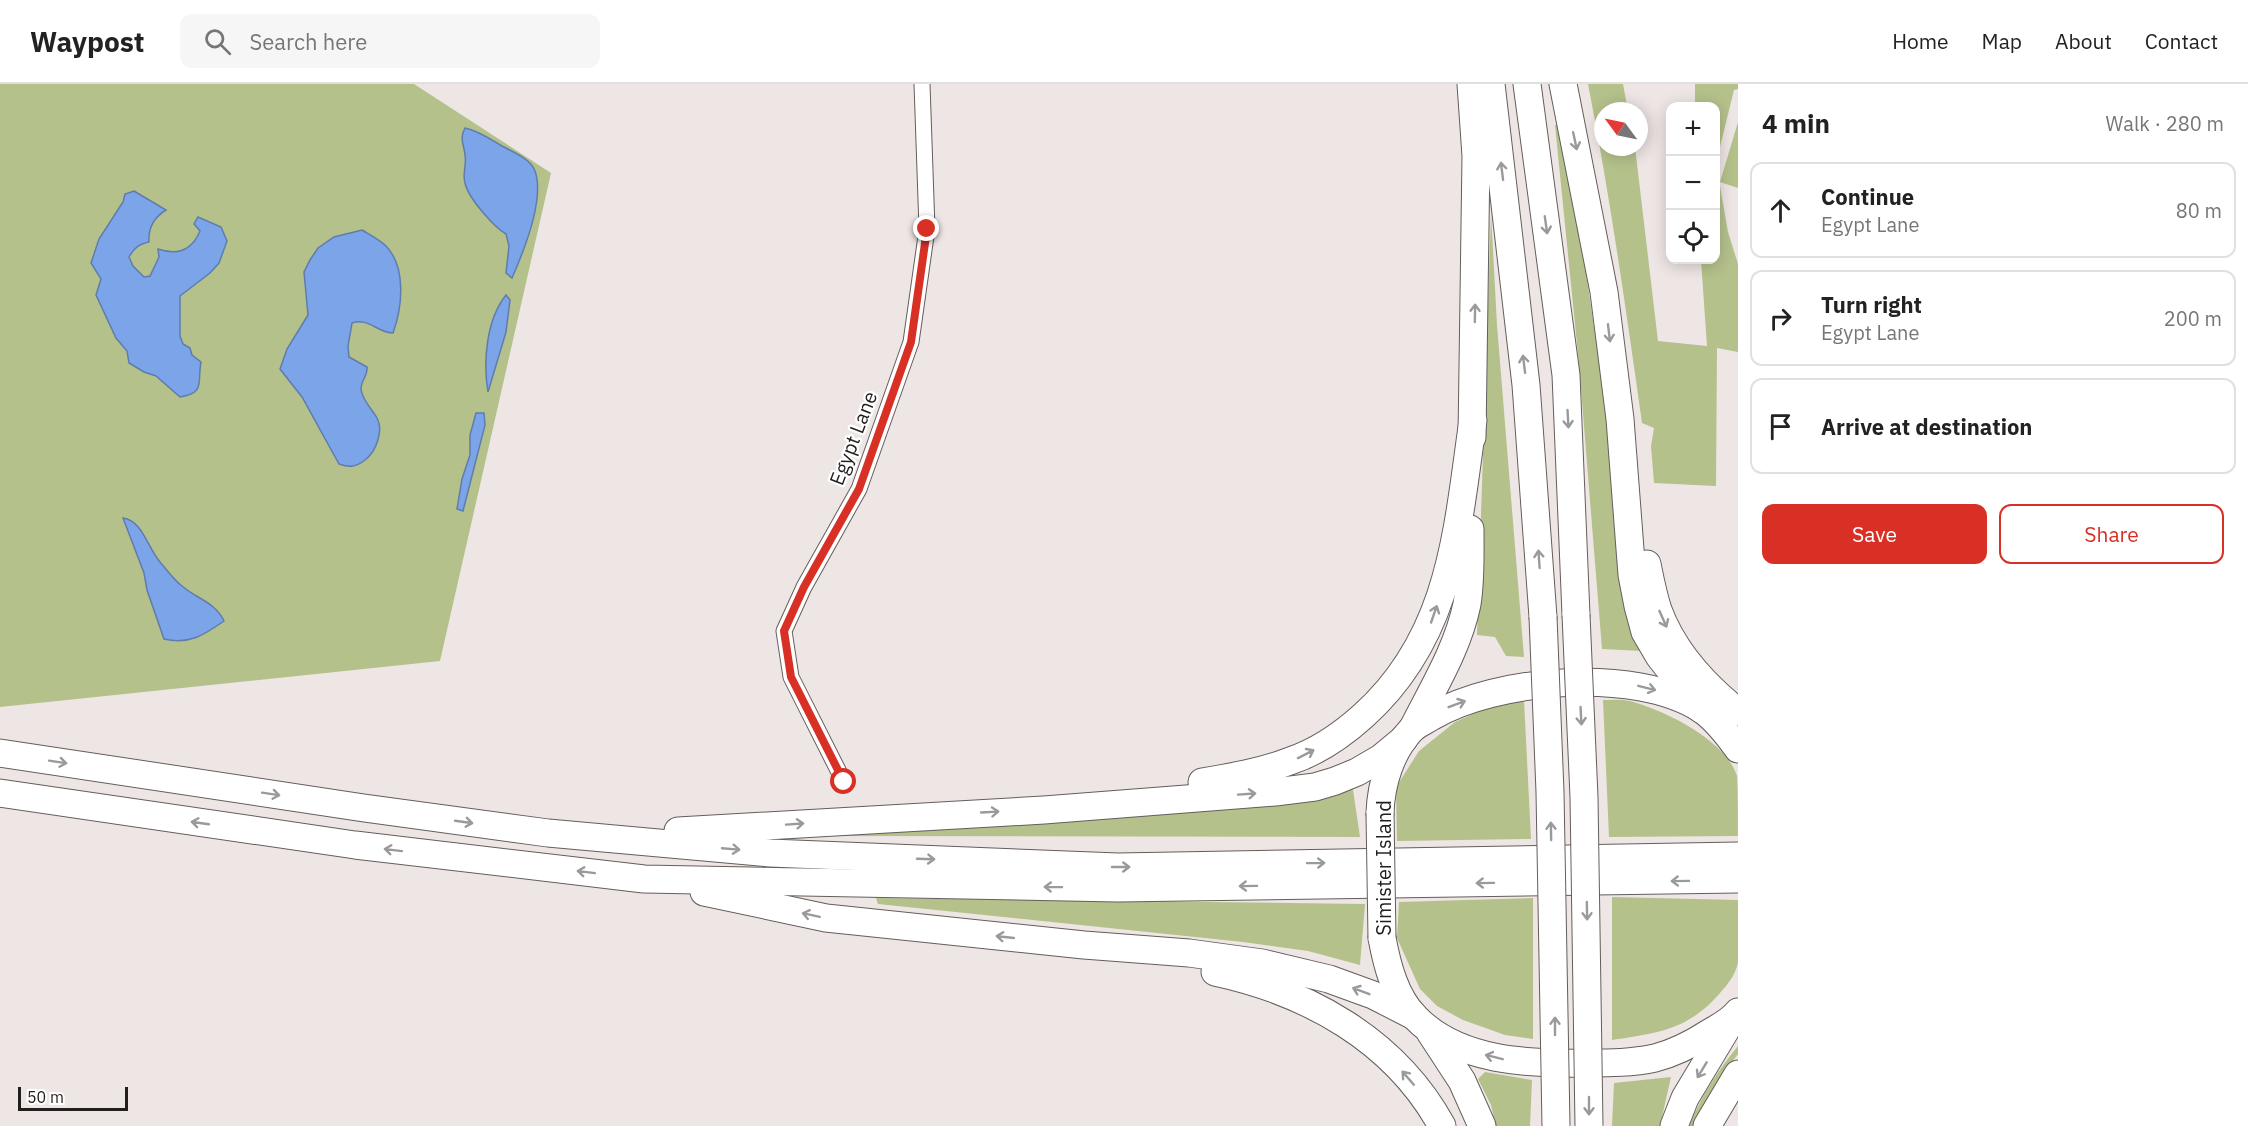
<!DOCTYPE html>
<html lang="en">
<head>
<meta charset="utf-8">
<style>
	:root { --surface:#fff; --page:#f6f6f6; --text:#222; --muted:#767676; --line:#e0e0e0; --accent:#d93025 }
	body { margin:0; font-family:"IBM Plex Sans",sans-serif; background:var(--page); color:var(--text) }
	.controls { position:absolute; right:18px; top:18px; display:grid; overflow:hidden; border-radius:12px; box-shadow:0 3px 15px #0003 }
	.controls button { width:54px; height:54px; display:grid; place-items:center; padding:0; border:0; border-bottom:2px solid var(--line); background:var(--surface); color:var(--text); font:30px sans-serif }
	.compass { position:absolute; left:1594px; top:18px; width:54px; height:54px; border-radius:50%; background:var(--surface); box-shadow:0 3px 15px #0003; rotate:303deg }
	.scale { position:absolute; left:18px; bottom:15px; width:110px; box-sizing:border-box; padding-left:6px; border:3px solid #211f1e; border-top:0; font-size:16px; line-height:21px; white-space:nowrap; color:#211f1e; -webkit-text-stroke:4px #fff; paint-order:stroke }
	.stop { position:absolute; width:18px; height:18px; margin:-14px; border:4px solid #d93025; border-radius:50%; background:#fff }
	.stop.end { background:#d93025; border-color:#fff; box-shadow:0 2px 6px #0008 }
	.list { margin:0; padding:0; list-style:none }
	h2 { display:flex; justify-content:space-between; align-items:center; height:78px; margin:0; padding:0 24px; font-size:26px }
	h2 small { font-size:20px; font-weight:400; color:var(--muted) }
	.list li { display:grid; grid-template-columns:39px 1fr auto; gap:18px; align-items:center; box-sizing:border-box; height:96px; margin:0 12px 12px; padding:0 12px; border:2px solid var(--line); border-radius:12px }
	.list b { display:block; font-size:22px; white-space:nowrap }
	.list p { margin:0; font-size:20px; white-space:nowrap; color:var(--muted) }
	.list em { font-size:20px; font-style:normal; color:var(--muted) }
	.actions { display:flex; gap:12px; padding:18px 24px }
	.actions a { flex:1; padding:14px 0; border:2px solid var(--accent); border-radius:12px; text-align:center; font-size:21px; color:var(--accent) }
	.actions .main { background:var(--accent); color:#fff }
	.icon { flex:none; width:33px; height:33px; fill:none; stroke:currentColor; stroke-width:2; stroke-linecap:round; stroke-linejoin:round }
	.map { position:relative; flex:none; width:1738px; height:1042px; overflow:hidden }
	header { display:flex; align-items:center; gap:36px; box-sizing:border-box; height:84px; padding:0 30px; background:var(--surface); border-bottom:2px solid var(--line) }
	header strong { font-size:28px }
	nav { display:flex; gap:33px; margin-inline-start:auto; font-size:21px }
	.search { width:420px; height:54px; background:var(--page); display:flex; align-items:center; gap:15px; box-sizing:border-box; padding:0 21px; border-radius:12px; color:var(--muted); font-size:22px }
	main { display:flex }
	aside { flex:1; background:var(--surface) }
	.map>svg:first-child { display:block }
</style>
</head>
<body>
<header>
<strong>Waypost</strong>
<div class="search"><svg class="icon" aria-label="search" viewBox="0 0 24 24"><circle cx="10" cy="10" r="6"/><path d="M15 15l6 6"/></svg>Search here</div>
<nav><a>Home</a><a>Map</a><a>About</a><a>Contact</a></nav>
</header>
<main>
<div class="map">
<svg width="1738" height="1042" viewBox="0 0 1738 1042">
	<rect width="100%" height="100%" fill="#eee6e4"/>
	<!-- green -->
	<g fill="#b4c18b">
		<path d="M0,0H414L551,89L440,577L0,623Z"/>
		<path d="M1588,0H1623L1628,27H1603V63H1635L1658,257L1707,262L1701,176H1716V22H1695V0H1738V5L1734,6L1716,79L1728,148L1738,180V268L1717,264L1716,402L1654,399L1651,362L1654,344L1642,339C1626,226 1610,112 1588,0Z"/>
		<path d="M1738,38V104L1720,98Z"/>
		<path d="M1564,40L1642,567L1602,565L1579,280L1555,41Z"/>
		<path d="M1491,129L1497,241L1524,573L1506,572L1495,553L1477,551Z"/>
		<path d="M1524,616L1531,755L1397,757L1396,703L1419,667L1455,638L1487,624Z"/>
		<path d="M1603,616C1611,616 1622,615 1630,617C1664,626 1726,656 1737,692C1738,705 1738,737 1738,752L1609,753Z"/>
		<path d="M1352,699L1360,753L813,752Z"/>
		<path d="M1612,813L1738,816C1738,836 1738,857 1738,877C1737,889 1728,900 1720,909C1688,946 1658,949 1612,956Z"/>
		<path d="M876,814L1365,820L1360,881L1308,867L1243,858L878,820Z"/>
		<path d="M1533,814V955L1505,951L1463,936L1437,922L1420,905L1397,854L1399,818Z"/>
		<path d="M1738,962V970L1726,986L1696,1042H1689C1701,1013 1718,986 1738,962Z"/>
		<path d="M1485,988L1532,996L1530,1042H1496L1491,1021L1478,995Z"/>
		<path d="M1671,993L1660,1042H1612L1614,999Z"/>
	</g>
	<!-- water -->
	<g fill="#7ba4e9" stroke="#607cac" stroke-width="1.5">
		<path d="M465,44C479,47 490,55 502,62C513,68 531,75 535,87C545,115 523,169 512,194L506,189L509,162L506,150C494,143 468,114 465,99C462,90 467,80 465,71C464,60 459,55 465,44Z"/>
		<path d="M134,107L166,126C153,134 148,144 149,158C139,160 134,164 129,173L133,182L144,193L150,192L159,173L158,165C178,172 192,166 200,147L194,140L198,133L221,143L227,157L219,179L210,189L180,212V252L183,260L190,264L192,271L201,278C197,298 206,309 180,313L156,292L144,288L129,279L127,267L116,254L96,211L101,195L91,179L99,155L123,118L125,110Z"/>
		<path d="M362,146C370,151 380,156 386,162C407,184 402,224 393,249C378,249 368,233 352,239L348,262L349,273L367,283C368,292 361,296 361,305C362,316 372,325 377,334C384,346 376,368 365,376C356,383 350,384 339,380L302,313L280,285L287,265L308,231L304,188L310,176L318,164L334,153Z"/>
		<path d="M506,211L510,216L506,248L488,308C483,278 486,236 506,211Z"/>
		<path d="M476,329H484L485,341L463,427L457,425L462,395L470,371V351Z"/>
		<path d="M123,434C143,437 147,463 160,478C167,486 174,496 182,502C197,515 215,518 224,537C204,551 189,561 164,555L147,506L144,489Z"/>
	</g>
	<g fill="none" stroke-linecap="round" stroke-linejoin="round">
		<defs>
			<path id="minor" d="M844,698L791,593L784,547L804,503L859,405L911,258L927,145L922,0"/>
			<g id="motorway">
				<path d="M1471,0L1476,72L1472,353"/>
				<path d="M1491,0L1526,301L1543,533"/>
				<path d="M1527,0L1566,291L1576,531"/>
				<path d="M1563,0L1604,208L1620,335L1632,491L1638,522L1645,548L1659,572L1701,625"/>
				<path d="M1647,480C1650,495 1653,511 1658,526C1673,567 1704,601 1738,628"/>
				<path d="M1413,644C1433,604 1458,564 1467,520C1471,496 1470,469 1470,445"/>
				<path d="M0,669L364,724L548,749L770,769L1118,783L1738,772"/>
				<path d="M1202,698C1232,693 1262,688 1290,677C1317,668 1343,650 1363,632C1452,552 1457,447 1473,336"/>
				<path d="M0,709L355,761L644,795L1118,804L1738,795"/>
				<path d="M1380,729C1381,699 1391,667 1412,645C1417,640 1425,637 1431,633C1496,594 1636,583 1701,625C1716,635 1728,651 1738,665"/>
				<path d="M678,747L1044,726L1275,708L1315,703L1335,697L1357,688L1381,674L1404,655"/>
				<path d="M704,808L826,834L1084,861L1189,869L1262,879L1329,895L1373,911L1414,932"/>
				<path d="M1382,854C1387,881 1395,913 1415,933C1458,978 1529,980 1587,979C1610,979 1632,979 1655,974C1674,969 1692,960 1709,949C1719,943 1730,938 1738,928"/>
				<path d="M1215,888C1308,908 1395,956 1442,1042"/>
				<path d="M1430,948L1462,997L1482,1042"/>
				<path d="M1674,1042L1685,1014L1730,939"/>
				<path d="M1707,1042L1738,990"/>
			</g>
		</defs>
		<!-- minor casing -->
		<use href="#minor" stroke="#645e5b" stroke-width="17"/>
		<!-- motorway casing -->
		<use href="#motorway" stroke="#645e5b" stroke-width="29"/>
		<!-- minor -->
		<use href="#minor" stroke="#fff" stroke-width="15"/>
		<!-- motorway -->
		<use href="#motorway" stroke="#fff" stroke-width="27"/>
		<defs>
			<g id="motorway-bridge">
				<path d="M1576,531L1584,713L1589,1042"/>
				<path d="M1543,533L1550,708L1556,1042"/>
				<path d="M1380,729L1382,854"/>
			</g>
		</defs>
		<!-- motorway-bridge casing -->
		<use href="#motorway-bridge" stroke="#645e5b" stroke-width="29" stroke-linecap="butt"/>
		<!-- motorway-bridge -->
		<use href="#motorway-bridge" stroke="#fff" stroke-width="27"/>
	</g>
	<!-- one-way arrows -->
	<defs><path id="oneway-shaft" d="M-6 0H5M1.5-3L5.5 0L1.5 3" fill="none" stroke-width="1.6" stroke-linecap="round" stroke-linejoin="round" transform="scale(1.5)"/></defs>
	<g stroke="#9b9a9a">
		<use href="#oneway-shaft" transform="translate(1575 57) rotate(78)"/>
		<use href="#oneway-shaft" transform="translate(1502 87) rotate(-97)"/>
		<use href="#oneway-shaft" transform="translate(1546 141) rotate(82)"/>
		<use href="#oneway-shaft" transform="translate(1475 229) rotate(-89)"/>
		<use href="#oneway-shaft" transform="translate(1609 249) rotate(83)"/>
		<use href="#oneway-shaft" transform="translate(1524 280) rotate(-97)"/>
		<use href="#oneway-shaft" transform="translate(1568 335) rotate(87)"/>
		<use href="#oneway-shaft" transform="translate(1539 475) rotate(-94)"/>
		<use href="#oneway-shaft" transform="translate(1434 530) rotate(-71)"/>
		<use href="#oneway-shaft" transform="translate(1663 535) rotate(66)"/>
		<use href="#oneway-shaft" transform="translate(1647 604) rotate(14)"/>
		<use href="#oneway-shaft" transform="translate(1457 620) rotate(-21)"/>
		<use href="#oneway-shaft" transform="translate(1581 632) rotate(87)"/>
		<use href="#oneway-shaft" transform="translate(1306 670) rotate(-27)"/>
		<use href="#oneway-shaft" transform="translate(58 678) rotate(9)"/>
		<use href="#oneway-shaft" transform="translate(271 710) rotate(9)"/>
		<use href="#oneway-shaft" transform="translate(1247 710) rotate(-4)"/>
		<use href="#oneway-shaft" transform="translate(990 728) rotate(-3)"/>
		<use href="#oneway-shaft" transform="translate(464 738) rotate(8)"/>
		<use href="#oneway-shaft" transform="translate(200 739) rotate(-172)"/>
		<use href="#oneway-shaft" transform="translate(795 740) rotate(-4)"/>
		<use href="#oneway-shaft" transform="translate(1551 747) rotate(-91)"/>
		<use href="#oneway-shaft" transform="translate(731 765) rotate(5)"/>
		<use href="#oneway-shaft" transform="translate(393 766) rotate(-173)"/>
		<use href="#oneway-shaft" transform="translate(926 775) rotate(2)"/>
		<use href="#oneway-shaft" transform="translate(1316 779) rotate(-1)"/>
		<use href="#oneway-shaft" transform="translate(1121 783)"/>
		<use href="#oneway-shaft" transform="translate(586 788) rotate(-173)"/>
		<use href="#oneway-shaft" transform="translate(1680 797) rotate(179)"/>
		<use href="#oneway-shaft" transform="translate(1485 799) rotate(179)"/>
		<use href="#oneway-shaft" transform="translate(1248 802) rotate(179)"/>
		<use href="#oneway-shaft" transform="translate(1053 803) rotate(-179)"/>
		<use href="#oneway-shaft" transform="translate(1587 827) rotate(89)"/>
		<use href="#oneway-shaft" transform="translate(811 831) rotate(-168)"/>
		<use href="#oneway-shaft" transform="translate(1005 853) rotate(-174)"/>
		<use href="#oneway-shaft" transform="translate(1361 907) rotate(-159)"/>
		<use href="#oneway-shaft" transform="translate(1555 942) rotate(-90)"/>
		<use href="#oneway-shaft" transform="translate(1494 973) rotate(-166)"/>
		<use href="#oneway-shaft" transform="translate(1702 986) rotate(121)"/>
		<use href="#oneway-shaft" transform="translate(1408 994) rotate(-131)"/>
		<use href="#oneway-shaft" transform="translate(1589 1022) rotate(90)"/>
	</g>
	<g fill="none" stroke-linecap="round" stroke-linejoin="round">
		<!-- route -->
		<path stroke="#d93025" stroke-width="8" d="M844,698L791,593L784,547L804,503L859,405L911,258L927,145"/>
	</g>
	<g text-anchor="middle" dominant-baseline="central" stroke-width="4.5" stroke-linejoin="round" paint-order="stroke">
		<!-- street labels -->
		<g font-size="20" fill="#211f1e" stroke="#fff">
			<text transform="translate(853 354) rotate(-69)">Egypt Lane</text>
			<text transform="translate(1383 784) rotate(-90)">Simister Island</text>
		</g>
	</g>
</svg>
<div class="controls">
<button>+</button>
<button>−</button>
<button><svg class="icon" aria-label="locate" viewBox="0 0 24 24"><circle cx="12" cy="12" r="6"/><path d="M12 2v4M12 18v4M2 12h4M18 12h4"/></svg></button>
</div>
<svg class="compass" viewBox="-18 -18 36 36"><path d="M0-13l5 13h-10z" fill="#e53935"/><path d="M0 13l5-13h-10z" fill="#767676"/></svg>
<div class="scale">50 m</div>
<div class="stop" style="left:844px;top:698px"></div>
<div class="stop end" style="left:927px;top:145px"></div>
</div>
<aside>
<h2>4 min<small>Walk · 280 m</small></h2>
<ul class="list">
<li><svg class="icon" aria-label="ahead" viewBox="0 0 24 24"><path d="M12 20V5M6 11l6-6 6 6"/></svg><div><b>Continue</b><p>Egypt Lane</p></div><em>80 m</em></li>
<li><svg class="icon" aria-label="right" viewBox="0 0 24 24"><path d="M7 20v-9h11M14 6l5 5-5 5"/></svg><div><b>Turn right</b><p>Egypt Lane</p></div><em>200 m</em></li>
<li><svg class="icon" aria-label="arrive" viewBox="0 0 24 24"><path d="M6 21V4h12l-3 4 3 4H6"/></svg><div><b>Arrive at destination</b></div></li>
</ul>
<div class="actions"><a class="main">Save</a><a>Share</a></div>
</aside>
</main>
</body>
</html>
